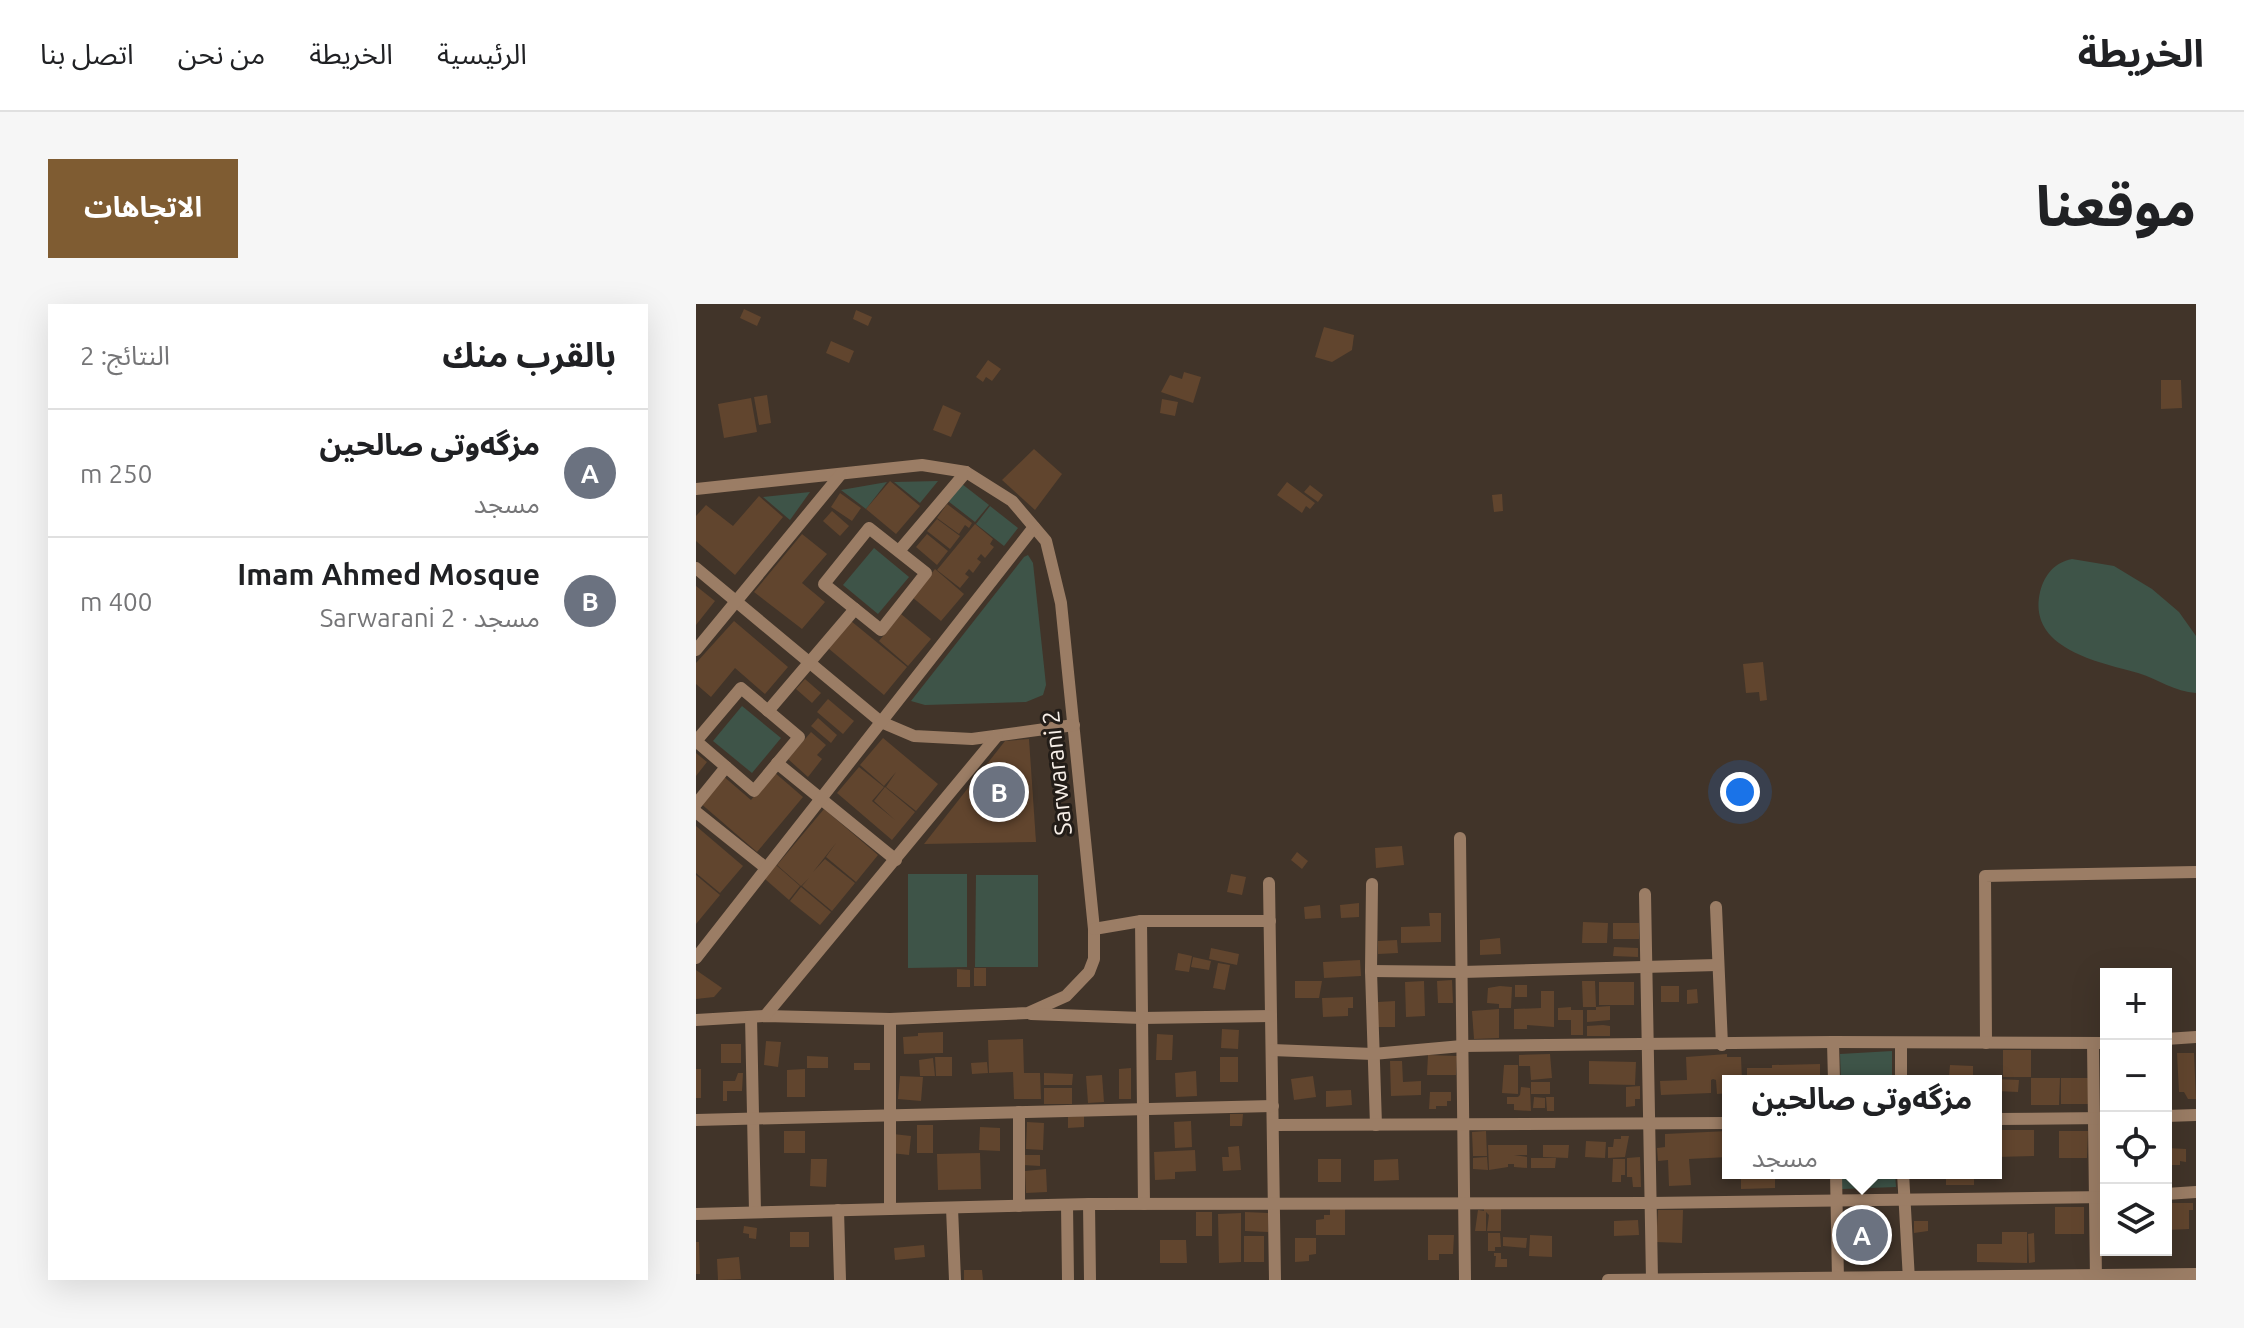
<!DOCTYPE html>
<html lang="ar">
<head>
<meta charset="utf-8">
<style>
	:root { --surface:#fff; --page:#f6f6f6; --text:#202124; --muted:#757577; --line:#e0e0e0; --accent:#7f5c32 }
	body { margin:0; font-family:Ubuntu,"Noto Sans Arabic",sans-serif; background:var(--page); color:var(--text); direction:rtl }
	.controls { position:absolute; right:24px; bottom:24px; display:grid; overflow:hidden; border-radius:0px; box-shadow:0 8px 32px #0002 }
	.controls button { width:72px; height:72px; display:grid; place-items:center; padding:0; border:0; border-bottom:2px solid var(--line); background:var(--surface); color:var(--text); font:40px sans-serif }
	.you { position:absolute; left:1044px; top:488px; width:28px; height:28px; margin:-20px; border:6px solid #fff; border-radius:50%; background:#1a73e8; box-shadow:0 0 0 12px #1a73e833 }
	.badge { display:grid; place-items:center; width:52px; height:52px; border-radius:50%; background:var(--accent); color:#fff; font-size:26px; font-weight:700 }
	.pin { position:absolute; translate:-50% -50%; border:4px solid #fff; box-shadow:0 2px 8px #0006 }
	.popup { position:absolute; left:1026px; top:771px; width:280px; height:104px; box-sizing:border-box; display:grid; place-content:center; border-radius:0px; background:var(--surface); filter:drop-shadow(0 2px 6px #0005); font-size:26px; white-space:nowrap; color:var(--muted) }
	.popup b { font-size:30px; color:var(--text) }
	.popup::after { content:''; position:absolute; left:50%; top:100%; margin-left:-16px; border:16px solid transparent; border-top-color:var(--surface) }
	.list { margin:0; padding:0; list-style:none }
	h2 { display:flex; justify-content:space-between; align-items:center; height:104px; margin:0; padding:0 32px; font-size:34px }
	h2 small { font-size:26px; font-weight:400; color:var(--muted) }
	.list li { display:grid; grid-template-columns:52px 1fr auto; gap:24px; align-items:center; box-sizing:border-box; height:128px; padding:0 32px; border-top:2px solid var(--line) }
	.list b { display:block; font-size:30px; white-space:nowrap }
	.list p { margin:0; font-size:26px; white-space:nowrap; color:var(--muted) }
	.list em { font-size:26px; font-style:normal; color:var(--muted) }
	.icon { flex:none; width:44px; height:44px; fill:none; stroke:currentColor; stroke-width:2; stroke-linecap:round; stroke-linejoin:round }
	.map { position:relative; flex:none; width:1500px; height:976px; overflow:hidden; direction:ltr; border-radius:0px }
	header { display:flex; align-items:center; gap:48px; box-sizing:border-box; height:112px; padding:0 40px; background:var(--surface); border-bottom:2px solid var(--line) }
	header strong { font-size:38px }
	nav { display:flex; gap:44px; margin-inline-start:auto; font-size:28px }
	.intro { display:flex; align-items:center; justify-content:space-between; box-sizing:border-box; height:192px; padding:0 48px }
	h1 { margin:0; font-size:56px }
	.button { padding:20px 36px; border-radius:0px; background:var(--accent); color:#fff; font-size:28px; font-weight:700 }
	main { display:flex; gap:48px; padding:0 48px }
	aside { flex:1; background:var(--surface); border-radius:0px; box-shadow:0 8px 32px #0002 }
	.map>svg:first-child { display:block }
</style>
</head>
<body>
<header>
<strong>الخريطة</strong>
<nav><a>الرئيسية</a><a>الخريطة</a><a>من نحن</a><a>اتصل بنا</a></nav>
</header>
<div class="intro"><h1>موقعنا</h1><a class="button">الاتجاهات</a></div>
<main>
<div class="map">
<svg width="1500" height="976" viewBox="0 0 1500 976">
	<rect width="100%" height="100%" fill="#413429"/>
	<!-- green -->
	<g fill="#3e5448">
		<path d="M242,177L224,199L198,178Z"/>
		<path d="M191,178L170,205L145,186Z"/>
		<path d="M266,180L293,201L279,218L252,197Z"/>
		<path d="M114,188L94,216L67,193Z"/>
		<path d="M294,202L322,224L308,242L280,220Z"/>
		<path d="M178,244L213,273L182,310L147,281Z"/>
		<path d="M332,251L337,259L350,381L347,391L330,398L229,401L215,397L328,253Z"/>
		<path d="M1376,255L1418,262L1456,285L1483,308L1500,332V389C1479,388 1462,375 1442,369C1403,358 1331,345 1344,288C1349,270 1358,259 1376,255Z"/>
		<path d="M46,402L85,434L56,469L17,437Z"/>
		<path d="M212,570H271V663L212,664Z"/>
		<path d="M280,571H342V663H279Z"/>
		<path d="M1196,747V777H1145L1144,750Z"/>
		<path d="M1146,869H1199L1200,883L1146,885Z"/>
	</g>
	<!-- building -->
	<g fill="#61452e">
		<path d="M48,5L65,13L61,22L44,14Z"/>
		<path d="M160,6L176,13L172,22L157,15Z"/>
		<path d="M628,23L658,31L656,46L636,58L619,53Z"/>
		<path d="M135,37L158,47L153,59L130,49Z"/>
		<path d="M292,56L305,65L296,77L290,73L287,78L280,73Z"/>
		<path d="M488,68L505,73L497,99L465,88L474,71L486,75Z"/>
		<path d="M1465,76H1485L1486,104L1465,105Z"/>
		<path d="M71,91L75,119L63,121L58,93Z"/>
		<path d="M55,94L61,128L28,134L22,100Z"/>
		<path d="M466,95L482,98L479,112L464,109Z"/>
		<path d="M247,101L265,109L255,133L237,126Z"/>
		<path d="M338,145L366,170L339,206L306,176Z"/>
		<path d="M194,177L224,202L200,230L170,205Z"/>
		<path d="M591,178L619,199L614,205L610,202L606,209L581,191Z"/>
		<path d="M614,181L627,191L622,198L608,188Z"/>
		<path d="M144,189L165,204L156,217L135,203Z"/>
		<path d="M806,190L807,207L798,208L796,191Z"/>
		<path d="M63,192L87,213L39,271L0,237V212L10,201L37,222Z"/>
		<path d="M251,200L276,219L273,224L269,221L263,230L241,214Z"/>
		<path d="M136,207L153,222L144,232L127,217Z"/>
		<path d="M241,215L264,232L254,245L231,227Z"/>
		<path d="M279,220L297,235L294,240L298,243L289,254L285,250L281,255L285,258L277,269L273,265L269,270L273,273L264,284L241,266Z"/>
		<path d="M106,230L131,250L106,279L129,298L106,325L58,288Z"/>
		<path d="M231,230L252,247L241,261L220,243Z"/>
		<path d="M239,265L268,290L245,317L216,293Z"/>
		<path d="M0,282L19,297L0,321Z"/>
		<path d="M205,310L235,335L212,362L183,337Z"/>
		<path d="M38,317L92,363L69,390L39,364L15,393L0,380V359Z"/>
		<path d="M155,317L211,363L188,391L132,344Z"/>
		<path d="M1067,358L1071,396L1064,397L1063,388L1050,389L1047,360Z"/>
		<path d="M109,375L125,389L116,399L100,385Z"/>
		<path d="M132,395L158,417L147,430L121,408Z"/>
		<path d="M122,414L141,431L135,439L115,422Z"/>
		<path d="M115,428L130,441L121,451L126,455L112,473L92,455Z"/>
		<path d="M187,434L242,480L220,507L190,483L200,468L188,482L164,461Z"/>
		<path d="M333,435L340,538L228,540L309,437Z"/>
		<path d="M0,449L11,458L0,472Z"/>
		<path d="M163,463L188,483L176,497L199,516L178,497L189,483L219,508L196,536L141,489Z"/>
		<path d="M78,468L107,493L61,548L3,498L26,471L55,496Z"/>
		<path d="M128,505L182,551L160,578L130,553L140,539L117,568L129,555L159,579L136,607L106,582L113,574L105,582L81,561Z"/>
		<path d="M0,522L47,562L24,589L0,569Z"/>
		<path d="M706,542L708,561L680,564L679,544Z"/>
		<path d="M601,548L612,557L606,565L595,556Z"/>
		<path d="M80,561L104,582L93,596L69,575Z"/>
		<path d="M535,570L550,573L546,591L531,588Z"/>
		<path d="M0,571L24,591L0,620Z"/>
		<path d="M105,583L135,608L124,621L94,597Z"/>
		<path d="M663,599V613L645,614L644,601Z"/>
		<path d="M624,601L625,614L609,615L608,603Z"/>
		<path d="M733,609H745V638L705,639V623L734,622Z"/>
		<path d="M887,618L912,619L911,639H886Z"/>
		<rect x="917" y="619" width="26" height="16"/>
		<path d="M804,634L805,650L784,651V636Z"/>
		<path d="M701,636L702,649L682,650V637Z"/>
		<path d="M918,643L942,644V653L917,652Z"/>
		<path d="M515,644L543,650L541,661L513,655Z"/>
		<path d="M482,649L496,652L493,668L479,666Z"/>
		<path d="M497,653L515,657L513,666L495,663Z"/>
		<path d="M664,656L665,672L628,674L627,658Z"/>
		<path d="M522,659L534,661L529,686L517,684Z"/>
		<rect x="278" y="664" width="12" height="18"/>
		<path d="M261,665L274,666V683H261Z"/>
		<path d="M0,666L26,684L18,693L0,695Z"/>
		<path d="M756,676L757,699H742L741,677Z"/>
		<path d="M599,677H626L623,694H599Z"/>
		<path d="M728,677L729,712L710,713L709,678Z"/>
		<path d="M886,677H899L900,703H887Z"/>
		<rect x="903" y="678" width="35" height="23"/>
		<rect x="819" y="681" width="12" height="12"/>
		<path d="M804,682L816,683L815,704H803V700L791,699L792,684Z"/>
		<rect x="965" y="682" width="18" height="16"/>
		<path d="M1001,685L1002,699L991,700V686Z"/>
		<path d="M845,687H858V723L831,721V725H818V705L845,704Z"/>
		<path d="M657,693V704H652V712L627,713L626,694Z"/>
		<path d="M699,697V723H682V698Z"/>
		<path d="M914,702V716L891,718V706H900V703Z"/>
		<path d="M875,703V706H887V731H875V716H862V704Z"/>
		<path d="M803,705V734L778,735L776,707Z"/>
		<path d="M907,721L914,722V732H891V722Z"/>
		<path d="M526,725L543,726L542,745L525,744Z"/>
		<path d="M247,728V749L208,750L207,733L222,732V729Z"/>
		<path d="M461,730L477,731L476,756H460Z"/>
		<path d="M327,735L328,769H344L345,795H318L317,768L293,769L292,736Z"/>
		<path d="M70,737L85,738L82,763L68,761Z"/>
		<rect x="25" y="740" width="20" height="19"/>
		<rect x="1307" y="746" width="28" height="27"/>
		<path d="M1481,749H1498L1500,795H1492L1488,788H1483Z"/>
		<path d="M854,750L856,774L835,776L834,762H823V751Z"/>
		<path d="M1031,750V753H1045L1046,777H1032V789L1021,790L1020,776L1017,775L1015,776V789L965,791L964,777L991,776L990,753Z"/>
		<path d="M732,751L761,752L760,771H731Z"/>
		<path d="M111,752L132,753V764H111Z"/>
		<path d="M239,753H256V772H240Z"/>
		<rect x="524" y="753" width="18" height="25"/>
		<path d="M237,754L239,772H224L223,756Z"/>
		<path d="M694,757H706L707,778L725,777V791L695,792Z"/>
		<path d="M893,757L940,758L939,781L893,780Z"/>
		<path d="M291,758L292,769L276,770L275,759Z"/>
		<rect x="158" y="759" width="16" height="7"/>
		<path d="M1124,760V777H1076V774L1071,775V777H1051V764H1076V761Z"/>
		<path d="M808,761H822V790L806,789Z"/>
		<path d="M1254,761L1277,762V775L1253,773Z"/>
		<path d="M435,764V795H423V765Z"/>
		<rect x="0" y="765" width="5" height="29"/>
		<path d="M109,765V793H91V766Z"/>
		<path d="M500,767L501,792L480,793L479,769Z"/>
		<path d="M42,769H47L46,787H31V797H27V777H39Z"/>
		<path d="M348,769L377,770L376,781H348Z"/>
		<path d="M406,771L408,798L392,799L390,772Z"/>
		<path d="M204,772L227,773L225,797L202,795Z"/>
		<path d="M617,772L620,793L598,796L595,775Z"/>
		<path d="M1335,774H1364L1363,801H1335Z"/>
		<rect x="1365" y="774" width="28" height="26"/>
		<path d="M1300,775L1323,776L1322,788L1300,787Z"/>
		<rect x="835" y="778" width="19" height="12"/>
		<path d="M944,782V795H939V802L930,803V783Z"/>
		<path d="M825,783L834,784L835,807L818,806V800H811V793H822L824,791Z"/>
		<rect x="348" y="784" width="28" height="16"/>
		<path d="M655,786L656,801L630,803V787Z"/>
		<path d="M734,788H755V797H751V802H740V805H733Z"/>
		<path d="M838,793L849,794V804H837Z"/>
		<path d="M850,793H858V807H851Z"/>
		<path d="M534,810H547L546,822H534Z"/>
		<path d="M388,812V823L372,824V813Z"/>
		<path d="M495,817L496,843L479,844L478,818Z"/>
		<path d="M331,818L348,819L347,846L330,845Z"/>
		<rect x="221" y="821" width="16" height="28"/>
		<path d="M284,823L304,824V847L283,846Z"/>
		<path d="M1300,826H1338V852L1300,853Z"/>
		<rect x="88" y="827" width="21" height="22"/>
		<path d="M790,827L791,852H777L776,828Z"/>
		<path d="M1032,827V853L993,855L995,881L973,882L972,856L962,857L961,844L969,843V830Z"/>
		<path d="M1363,827H1392L1391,854H1363Z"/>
		<path d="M197,830L215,832L213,851L195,849Z"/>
		<path d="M925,832H933L929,853L912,854V843H917L918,835H925Z"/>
		<path d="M890,837L910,838L909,854L889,853Z"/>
		<path d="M792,841H831V851H818L831,853V864L818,863V860H812V863L793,866Z"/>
		<path d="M847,841H873L872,854L847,853Z"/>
		<path d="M543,842L545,866L527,867L526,853H533L532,843Z"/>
		<path d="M1470,844L1490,845V858L1484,857V861H1470Z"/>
		<path d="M499,846L500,867L479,868V875L459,876L458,848Z"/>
		<path d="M284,849L285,885L242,886L241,850Z"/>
		<path d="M327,851H344V862L327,861Z"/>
		<path d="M791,853L792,866L777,865V854Z"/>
		<path d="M944,853L945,883H937L936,873H931V854Z"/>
		<path d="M835,854H860L859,864H835Z"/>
		<path d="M115,855H131L130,883L114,882Z"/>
		<rect x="622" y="855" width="23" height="23"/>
		<path d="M702,855L703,876L678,877V856Z"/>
		<path d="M917,855H929V871H925V878H916Z"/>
		<path d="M350,865L351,888L330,889L329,867Z"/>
		<path d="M1045,869H1079V884L1045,885Z"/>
		<rect x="1250" y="869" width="28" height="12"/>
		<path d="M1473,899H1497V906H1493V925L1470,926Z"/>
		<path d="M788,903L805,904V927H791L793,911L790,908V927H779L782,906L788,907Z"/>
		<rect x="1359" y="903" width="29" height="27"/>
		<path d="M634,905H649V931H620V916L628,915V911H634Z"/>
		<path d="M962,906H987L986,939L960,938Z"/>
		<path d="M1168,907L1187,928L1159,953L1144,937L1150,933L1145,927Z"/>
		<rect x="500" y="908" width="16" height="24"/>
		<path d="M549,908L572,909V928L549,927Z"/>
		<path d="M545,909V958L523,959L522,910Z"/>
		<path d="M942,916L943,931L918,932V917Z"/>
		<path d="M1218,917H1232V927L1218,929Z"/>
		<path d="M48,922L61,924L60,935L53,934V930L47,929Z"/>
		<rect x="94" y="928" width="19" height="15"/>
		<path d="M1306,928H1331V959L1281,958V940H1306Z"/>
		<path d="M792,929H804L805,943H799V947H792Z"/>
		<path d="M1338,929L1339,958L1333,959L1332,930Z"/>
		<path d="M732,931H758L757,950H743V956H732Z"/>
		<path d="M834,931L856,932V953L833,952Z"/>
		<rect x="548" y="932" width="20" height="26"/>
		<path d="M807,933L831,934L830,944L807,942Z"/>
		<path d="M599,934H620V950L613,951V957L599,958Z"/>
		<path d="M464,936H490L491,959H464Z"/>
		<path d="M0,938H3L4,970H0Z"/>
		<path d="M228,941L229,953L199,956L198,944Z"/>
		<rect x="1412" y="946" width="26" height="5"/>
		<path d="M798,949H805V955H811V963H799L800,952H798Z"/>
		<path d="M43,953L45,975L22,976L21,955Z"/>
		<path d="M268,966H286L287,976H268Z"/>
	</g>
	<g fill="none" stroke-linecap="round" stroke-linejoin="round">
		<!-- street -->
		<g stroke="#9b7d65" stroke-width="12">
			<path d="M0,185L226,161L270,168L316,197L350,237L365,299L398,625V655L393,668L370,692L332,709L194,715L69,712L0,716"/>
			<path d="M173,224L230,269L185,326L128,280Z"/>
			<path d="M203,247L270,168"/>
			<path d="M0,264L185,418L218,432L276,435L378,421"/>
			<path d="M0,346L145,170"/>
			<path d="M45,384L103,433L58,487L0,437Z"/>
			<path d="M72,407L159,305"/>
			<path d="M81,459L200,556"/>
			<path d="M0,500L30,463"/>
			<path d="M0,508L70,564"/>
			<path d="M764,534L769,976"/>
			<path d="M573,579L579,976"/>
			<path d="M676,580L675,667L680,821"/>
			<path d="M949,590L956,976"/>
			<path d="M1020,603L1026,741"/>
			<path d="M445,617L448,900"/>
			<path d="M398,625L445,617H574"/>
			<path d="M0,654L338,223"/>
			<path d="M675,667L766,668L1021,661"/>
			<path d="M335,710L446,714L575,712"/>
			<path d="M69,712L301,432"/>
			<path d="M55,713L59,908"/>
			<path d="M1470,735L1500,733"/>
			<path d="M1137,738L1138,777"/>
			<path d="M1205,739V777"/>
			<path d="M1290,739L1289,572L1500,568"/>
			<path d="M1397,739L1400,976"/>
			<path d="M576,746L677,750L766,742L1137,738L1410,739"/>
			<path d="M323,808V902"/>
			<path d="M1470,812L1500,811"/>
			<path d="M1300,815L1410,814"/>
			<path d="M0,816L577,802"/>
			<path d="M577,821L1032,819"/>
			<path d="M1140,869L1142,976"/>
			<path d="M1207,869L1213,976"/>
			<path d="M1470,890L1500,888"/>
			<path d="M393,900L394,976"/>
			<path d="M371,901L372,976"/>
			<path d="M256,904L259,976"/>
			<path d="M194,905V715"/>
			<path d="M142,906L144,976"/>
			<path d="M0,910L393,900L955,899L1410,893"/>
			<path d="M912,976L1500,970"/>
		</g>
	</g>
	<g text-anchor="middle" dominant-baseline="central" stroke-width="6" stroke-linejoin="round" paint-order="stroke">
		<!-- street labels -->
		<g font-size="24" fill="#f8f0e9" stroke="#231d18">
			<text transform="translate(361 469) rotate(-96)">Sarwarani 2</text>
		</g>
	</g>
</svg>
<div class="controls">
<button>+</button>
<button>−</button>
<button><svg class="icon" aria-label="locate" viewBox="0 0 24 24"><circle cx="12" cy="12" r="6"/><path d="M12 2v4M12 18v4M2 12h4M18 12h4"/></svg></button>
<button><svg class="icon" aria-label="layers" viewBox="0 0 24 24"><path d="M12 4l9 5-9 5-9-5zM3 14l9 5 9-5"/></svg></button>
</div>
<div class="you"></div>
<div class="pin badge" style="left:1166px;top:931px;background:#6b7280">A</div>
<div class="popup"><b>مزگەوتی صالحین</b>مسجد</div>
<div class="pin badge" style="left:303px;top:488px;background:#6b7280">B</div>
</div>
<aside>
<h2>بالقرب منك<small>النتائج: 2</small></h2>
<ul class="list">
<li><span class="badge" style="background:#6b7280">A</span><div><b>مزگەوتی صالحین</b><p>مسجد</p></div><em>250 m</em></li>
<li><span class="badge" style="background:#6b7280">B</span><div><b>Imam Ahmed Mosque</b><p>مسجد · Sarwarani 2</p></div><em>400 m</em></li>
</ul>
</aside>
</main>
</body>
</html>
